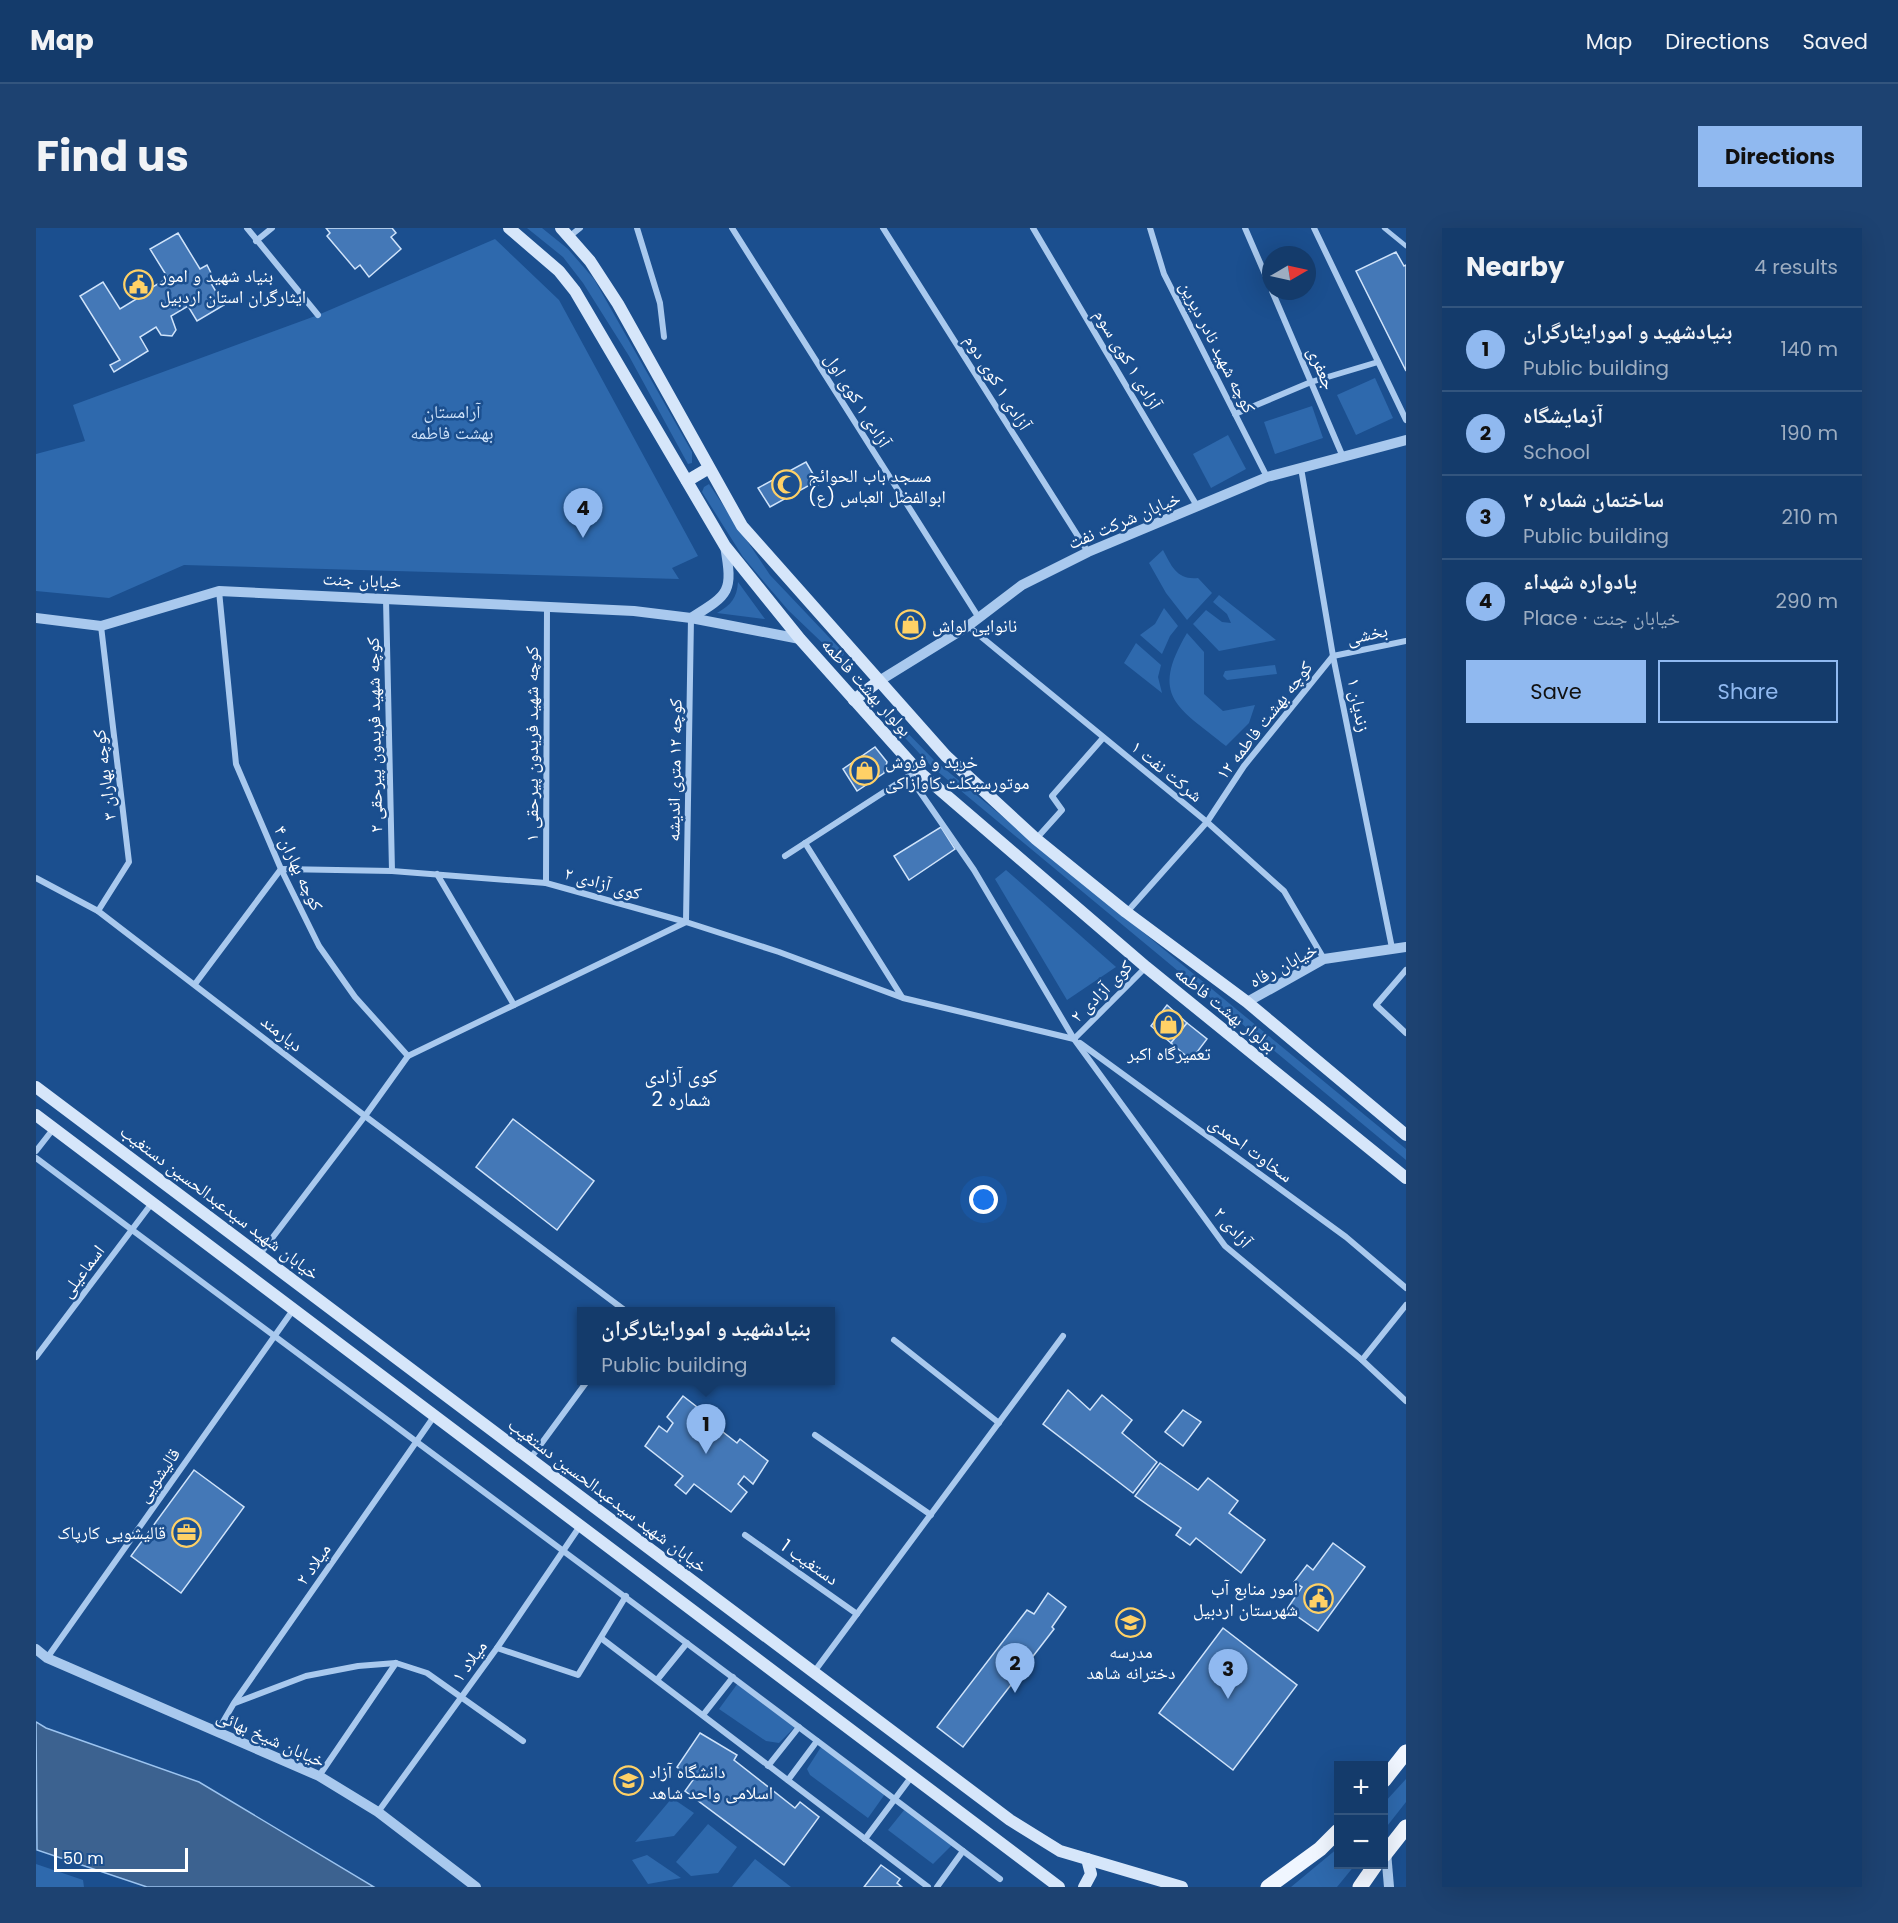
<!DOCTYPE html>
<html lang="en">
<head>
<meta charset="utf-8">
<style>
	:root { --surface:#143b6b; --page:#1d4271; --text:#f1f3f6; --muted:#9dadc1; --line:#33557e; --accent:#90b9f0 }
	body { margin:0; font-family:Poppins,"Noto Naskh Arabic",sans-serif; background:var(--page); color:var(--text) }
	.controls { position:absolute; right:18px; bottom:18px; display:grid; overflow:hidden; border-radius:0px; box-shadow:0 6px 24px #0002 }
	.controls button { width:54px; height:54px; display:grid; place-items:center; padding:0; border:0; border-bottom:2px solid var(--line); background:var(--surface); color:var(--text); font:30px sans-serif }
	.compass { position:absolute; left:1226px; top:18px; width:54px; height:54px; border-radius:50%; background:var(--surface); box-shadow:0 6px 24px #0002; rotate:81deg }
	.scale { position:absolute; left:18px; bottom:15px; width:134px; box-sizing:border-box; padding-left:6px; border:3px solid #fff; border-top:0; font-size:16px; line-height:21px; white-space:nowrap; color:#fff; -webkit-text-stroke:4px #1b4f8f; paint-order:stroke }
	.you { position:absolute; left:948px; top:972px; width:21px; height:21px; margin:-15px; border:4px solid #fff; border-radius:50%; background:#1a73e8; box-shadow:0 0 0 9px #1a73e833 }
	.badge { display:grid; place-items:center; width:39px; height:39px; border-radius:50%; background:var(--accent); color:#111; font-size:20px; font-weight:700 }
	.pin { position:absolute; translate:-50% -50px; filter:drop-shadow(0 2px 3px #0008) }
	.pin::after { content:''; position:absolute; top:32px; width:21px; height:18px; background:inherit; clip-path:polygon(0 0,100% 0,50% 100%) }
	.popup { position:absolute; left:541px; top:1079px; width:258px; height:78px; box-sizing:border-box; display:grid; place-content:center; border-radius:0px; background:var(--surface); filter:drop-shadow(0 2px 4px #0005); font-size:20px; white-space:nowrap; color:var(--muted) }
	.popup b { font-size:22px; color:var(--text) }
	.popup::after { content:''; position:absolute; left:50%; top:100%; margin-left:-12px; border:12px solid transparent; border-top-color:var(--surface) }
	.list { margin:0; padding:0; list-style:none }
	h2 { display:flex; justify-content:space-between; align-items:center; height:78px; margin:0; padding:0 24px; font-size:26px }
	h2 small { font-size:20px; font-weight:400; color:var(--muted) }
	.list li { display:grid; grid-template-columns:39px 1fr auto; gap:18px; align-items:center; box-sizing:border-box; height:84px; padding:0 24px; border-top:2px solid var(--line) }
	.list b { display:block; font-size:22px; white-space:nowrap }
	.list p { margin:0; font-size:20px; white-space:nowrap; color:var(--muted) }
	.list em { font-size:20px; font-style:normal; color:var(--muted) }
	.actions { display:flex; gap:12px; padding:18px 24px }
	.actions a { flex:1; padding:14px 0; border:2px solid var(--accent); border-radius:0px; text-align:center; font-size:21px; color:var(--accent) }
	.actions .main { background:var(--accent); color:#111 }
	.map { position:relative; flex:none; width:1370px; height:1659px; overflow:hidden; border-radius:0px }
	header { display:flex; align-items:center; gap:36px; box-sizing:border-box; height:84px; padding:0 30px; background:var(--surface); border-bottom:2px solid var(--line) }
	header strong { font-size:28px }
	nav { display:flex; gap:33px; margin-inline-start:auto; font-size:21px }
	.intro { display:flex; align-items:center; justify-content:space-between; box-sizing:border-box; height:144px; padding:0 36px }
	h1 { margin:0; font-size:42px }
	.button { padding:15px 27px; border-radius:0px; background:var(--accent); color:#111; font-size:21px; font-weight:700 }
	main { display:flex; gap:36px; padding:0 36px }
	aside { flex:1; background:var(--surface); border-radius:0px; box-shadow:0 6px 24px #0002 }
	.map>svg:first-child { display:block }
</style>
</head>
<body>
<header>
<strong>Map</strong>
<nav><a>Map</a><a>Directions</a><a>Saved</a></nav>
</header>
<div class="intro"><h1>Find us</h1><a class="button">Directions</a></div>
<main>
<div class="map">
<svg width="1370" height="1659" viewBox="0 0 1370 1659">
	<rect width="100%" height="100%" fill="#1b4f8f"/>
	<!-- green -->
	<g fill="#2e69ad">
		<path d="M491,0H506L532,21L558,51L656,224V235L652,236L647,227L593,128L547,55L527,29Z"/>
		<path d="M459,11L523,72L662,328L636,340L643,351L148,337L73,370L0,363V226L49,213L37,177L282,87Z"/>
		<path d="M1339,150L1357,190L1320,207L1301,167Z"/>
		<path d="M1276,178L1287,210L1239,226L1228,194Z"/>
		<path d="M1192,207L1210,241L1175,260L1157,226Z"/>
		<path d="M673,256L734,347L808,425L807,428L798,426L752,382L707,329L666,264L668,259Z"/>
		<path d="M1127,322C1136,339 1141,352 1162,350L1176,365L1151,392L1130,365L1113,335Z"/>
		<path d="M702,354L729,391L681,385C695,377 701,370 702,354Z"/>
		<path d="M1183,367L1240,412L1183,423L1157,396L1170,382L1186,394L1195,395L1191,386L1177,374Z"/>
		<path d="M1128,380L1142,398L1134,408L1126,426L1104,407L1119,396Z"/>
		<path d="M1151,405L1168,424V466L1187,483L1219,477L1213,495L1190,518C1142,479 1113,469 1151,405Z"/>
		<path d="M1100,415L1125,437L1122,449L1126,465L1088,435Z"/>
		<path d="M1239,437L1241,446L1191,452L1187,448L1189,443Z"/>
		<path d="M855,488L898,532L932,560L1370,921V932L895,538L859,499Z"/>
		<path d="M970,642L1080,739L1031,772L959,651Z"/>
		<path d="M702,1455L759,1499L743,1515L730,1513L683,1481Z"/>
		<path d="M785,1519L849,1566L832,1590L774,1547L771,1541Z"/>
		<path d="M1370,1551V1574L1348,1602V1575Z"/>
		<path d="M636,1570L658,1585L638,1608L599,1614Z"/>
		<path d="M869,1581L916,1617L897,1636L852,1602Z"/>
		<path d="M672,1596L701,1619L682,1645L655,1648L640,1634Z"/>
		<path d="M1302,1620V1636L1319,1637L1301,1659H1255Z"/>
		<path d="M611,1627L645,1650L612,1656L596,1632Z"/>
		<path d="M719,1631L755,1659H696Z"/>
		<path d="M0,1636L47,1652L48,1659H0Z"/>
	</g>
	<!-- water -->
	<path fill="#3c6290" stroke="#9cc4f0" stroke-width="1.5" d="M0,1494L10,1500L163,1554L338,1659H111L1,1622Z"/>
	<!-- building -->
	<g fill="#4478b7" stroke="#cfe3fa" stroke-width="1.5">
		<path d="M290,0H356L360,5L355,9L365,21L333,49L324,37L319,41L291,8L294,5Z"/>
		<path d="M142,5L164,41L171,37L177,49L173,52L188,77L161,93L152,78L135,88L140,102L136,108L125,107L120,99L104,109L112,123L78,144L74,137L84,132L44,68L67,54L84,81L102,70L98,64L100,53L110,52L115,60L132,50L114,21Z"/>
		<path d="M1360,24L1368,38L1370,37V143L1320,43Z"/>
		<path d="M770,234L781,253L734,279L722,260Z"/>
		<path d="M875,387L885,401L873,407L866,393Z"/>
		<path d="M839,519L851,534L848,545L821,563L807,541Z"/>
		<path d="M905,599L919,621L873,652L858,628Z"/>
		<path d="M1131,777L1151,795L1135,815L1115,798Z"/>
		<path d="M1151,795L1171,811L1155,832L1135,815Z"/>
		<path d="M477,891L558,953L521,1002L440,939Z"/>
		<path d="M1032,1162L1054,1182L1066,1167L1096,1192L1086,1205L1121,1234L1097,1265L1007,1196Z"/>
		<path d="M647,1168L675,1190L673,1193L701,1215L704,1211L732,1233L717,1256L708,1248L702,1256L711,1264L695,1284L658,1256L650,1266L639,1257L647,1248L609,1218L623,1198L631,1204L637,1195L631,1189Z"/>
		<path d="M1147,1182L1165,1194L1147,1218L1129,1204Z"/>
		<path d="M1124,1235L1162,1262L1172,1250L1202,1273L1193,1285L1229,1312L1205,1345L1160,1310L1154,1317L1140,1307L1145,1300L1099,1268Z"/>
		<path d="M158,1242L208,1279L145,1365L95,1328Z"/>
		<path d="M1297,1315L1329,1339L1282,1403L1251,1381L1266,1359L1258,1354L1271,1337L1277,1342Z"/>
		<path d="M1012,1365L1030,1379L1016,1399L1018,1401L927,1519L901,1499L991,1382L998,1386Z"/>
		<path d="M1187,1400L1261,1457L1197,1542L1123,1485Z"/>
		<path d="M664,1505L701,1527L698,1532L759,1580L764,1574L783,1589L748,1637L649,1563L657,1552L641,1539Z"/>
		<path d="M845,1637L864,1651L861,1655L866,1659H828Z"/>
	</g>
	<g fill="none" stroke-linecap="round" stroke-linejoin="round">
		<!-- service -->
		<path stroke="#a9c9ee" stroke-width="4.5" d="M1348,0L1370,18"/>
		<!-- minor -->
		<g stroke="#a9c9ee" stroke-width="6">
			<path d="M211,0L282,87"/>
			<path d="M601,0L624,75L628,109"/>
			<path d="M696,0L943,390"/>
			<path d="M847,0L1052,324"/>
			<path d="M997,0L1161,278"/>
			<path d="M1114,0L1128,46L1231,249"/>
			<path d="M1209,0L1235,60"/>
			<path d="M1278,0L1370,192"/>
			<path d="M534,8L544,0"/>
			<path d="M220,13L236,0"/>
			<path d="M1236,63L1307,229"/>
			<path d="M1199,186L1275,154L1342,134"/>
			<path d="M1265,240L1297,428L1356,720"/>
			<path d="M183,363L200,536L245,641L283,718L319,769L372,828L329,888L591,1084"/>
			<path d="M350,371L356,643"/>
			<path d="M932,398L1171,594L1248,663L1288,731"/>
			<path d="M1297,428L1370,413"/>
			<path d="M873,548L938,642L1038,811L1189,1018L1326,1132L1370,1173"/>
			<path d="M1000,611L1026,582L1016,568L1067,510"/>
			<path d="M769,615L866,769"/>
			<path d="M749,628L876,546"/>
			<path d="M401,646L478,777"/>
			<path d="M0,650L62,683L329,888L224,1026"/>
			<path d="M510,655L511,378"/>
			<path d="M62,683L93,634L65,398"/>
			<path d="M1091,684L1171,594L1208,538L1297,428"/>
			<path d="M1370,742L1340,777L1370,805"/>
			<path d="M159,756L245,641L356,643L510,655L650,694L743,724L867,770L1038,811L1110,739"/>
			<path d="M1044,815L1310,1009L1370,1060"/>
			<path d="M372,828L650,694L655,390"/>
			<path d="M0,923L18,900"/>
			<path d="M0,930C321,1171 645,1408 964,1651"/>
			<path d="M858,1112L963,1195"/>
			<path d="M0,1129L116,975"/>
			<path d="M1326,1132L1370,1077"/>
			<path d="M779,1207L895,1287"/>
			<path d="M494,1231L552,1152"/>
			<path d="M709,1307L821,1386"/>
			<path d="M565,1410L892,1659"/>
			<path d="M461,1420L542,1447L590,1368"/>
			<path d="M11,1430L257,1082"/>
			<path d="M778,1444L1027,1108"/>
			<path d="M621,1452L651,1415"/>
			<path d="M199,1475L270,1448L322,1438L360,1435L391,1445L487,1513"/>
			<path d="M667,1487L697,1449"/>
			<path d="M181,1504L198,1475L399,1187"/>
			<path d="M732,1538L763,1499"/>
			<path d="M283,1548L360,1435"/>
			<path d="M752,1552L781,1513"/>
			<path d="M342,1584L461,1420L544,1298"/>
			<path d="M829,1611L876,1548"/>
			<path d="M901,1659L927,1623"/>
		</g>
		<!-- tertiary -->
		<g stroke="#a9c9ee" stroke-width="10">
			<path d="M0,390L65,398L183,363L598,383L655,390L764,411"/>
			<path d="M655,390C694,366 697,364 689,318"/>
			<path d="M843,453L932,398L986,357L1052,324L1231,249L1370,212"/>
			<path d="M1211,774L1288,731L1370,719"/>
			<path d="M0,1421L11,1430L283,1548L342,1584L440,1659"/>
			<path d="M1350,1624L1353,1659"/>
		</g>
		<!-- secondary -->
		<g stroke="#d6e6fa" stroke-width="12">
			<path d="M473,0L523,43L539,63L689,318L764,411L882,543L1110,739L1370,950"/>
			<path d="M525,0L554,33L582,76L706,298L910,528L1000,611L1090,684L1211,774L1370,907"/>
			<path d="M651,253L673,240"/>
			<path d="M818,472L843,453"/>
			<path d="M0,859L974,1592L1024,1623L1146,1659"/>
			<path d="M0,887L1023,1659"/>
			<path d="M1048,1659L1055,1646L1051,1631"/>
		</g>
		<!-- primary -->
		<g stroke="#f0f6ff" stroke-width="15">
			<path d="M1348,1552L1370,1524"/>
			<path d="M1348,1627L1370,1599"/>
			<path d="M1232,1659L1284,1621L1302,1603"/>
			<path d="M1324,1659L1340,1636"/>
		</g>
	</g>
	<!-- icons -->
	<defs>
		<symbol id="civic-ring" viewBox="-11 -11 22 22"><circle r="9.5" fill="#1b4f8f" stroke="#ffd166" stroke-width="1.5"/><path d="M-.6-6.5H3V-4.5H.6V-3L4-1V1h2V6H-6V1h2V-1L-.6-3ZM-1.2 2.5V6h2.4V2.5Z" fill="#ffd166"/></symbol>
		<symbol id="mosque-ring" viewBox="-11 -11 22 22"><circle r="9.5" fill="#1b4f8f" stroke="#ffd166" stroke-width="1.5"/><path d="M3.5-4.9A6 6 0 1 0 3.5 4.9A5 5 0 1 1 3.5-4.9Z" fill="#ffd166"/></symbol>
		<symbol id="shop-ring" viewBox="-11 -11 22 22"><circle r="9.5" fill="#1b4f8f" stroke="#ffd166" stroke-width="1.5"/><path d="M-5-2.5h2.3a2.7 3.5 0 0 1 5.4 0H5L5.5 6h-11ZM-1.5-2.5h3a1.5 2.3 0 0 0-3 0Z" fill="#ffd166"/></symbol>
		<symbol id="office-ring" viewBox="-11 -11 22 22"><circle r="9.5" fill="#1b4f8f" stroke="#ffd166" stroke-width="1.5"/><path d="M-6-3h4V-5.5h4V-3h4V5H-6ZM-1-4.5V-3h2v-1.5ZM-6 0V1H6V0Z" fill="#ffd166"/></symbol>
		<symbol id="school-ring" viewBox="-11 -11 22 22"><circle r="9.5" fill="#1b4f8f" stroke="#ffd166" stroke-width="1.5"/><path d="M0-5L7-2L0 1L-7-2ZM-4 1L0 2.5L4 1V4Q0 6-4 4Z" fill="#ffd166"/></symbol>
		<symbol id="university-ring" viewBox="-11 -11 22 22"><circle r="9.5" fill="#1b4f8f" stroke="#ffd166" stroke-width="1.5"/><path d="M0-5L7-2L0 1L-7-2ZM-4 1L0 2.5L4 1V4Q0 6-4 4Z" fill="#ffd166"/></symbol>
	</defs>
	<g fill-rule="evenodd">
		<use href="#civic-ring" x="86" y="40" width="33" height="33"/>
		<use href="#mosque-ring" x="734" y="240" width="33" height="33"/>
		<use href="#shop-ring" x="858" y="380" width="33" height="33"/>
		<use href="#shop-ring" x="812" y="526" width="33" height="33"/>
		<use href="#shop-ring" x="1116" y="780" width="33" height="33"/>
		<use href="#office-ring" x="134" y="1288" width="33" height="33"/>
		<use href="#civic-ring" x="1266" y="1354" width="33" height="33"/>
		<use href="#school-ring" x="1078" y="1378" width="33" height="33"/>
		<use href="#university-ring" x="576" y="1536" width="33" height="33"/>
	</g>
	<g text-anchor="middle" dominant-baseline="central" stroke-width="5" stroke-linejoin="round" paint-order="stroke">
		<!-- poi labels -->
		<g font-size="18" fill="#fff" stroke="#1b4f8f" text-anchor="start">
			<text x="124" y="47">بنیاد شهید و امور<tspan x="124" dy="21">ایثارگران استان اردبیل</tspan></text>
			<text x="772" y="247">مسجد باب الحوائج<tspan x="772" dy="21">ابوالفضل العباس (ع)</tspan></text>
			<text x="896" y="397">نانوایی لواش</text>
			<text x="849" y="533">خرید و فروش<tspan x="849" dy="21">موتورسیکلت کاوازاکی</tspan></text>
			<text x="1133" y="825" text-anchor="middle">تعمیرگاه اکبر</text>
			<text x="130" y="1304" text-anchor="end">قالیشویی کارپاک</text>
			<text x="1262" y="1360" text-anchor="end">امور منابع آب<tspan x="1262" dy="21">شهرستان اردبیل</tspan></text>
			<text x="1095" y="1423" text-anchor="middle">مدرسه<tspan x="1095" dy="21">دخترانه شاهد</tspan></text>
			<text x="613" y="1543">دانشگاه آزاد<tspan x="613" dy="21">اسلامی واحد شاهد</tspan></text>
		</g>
		<!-- street labels -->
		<g font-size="18" fill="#fff" stroke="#1b4f8f">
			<text transform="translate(1182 119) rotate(63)">کوچه شهید نادر دیرین</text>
			<text transform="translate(1092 131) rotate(59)">آزادی ۱ کوی سوم</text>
			<text transform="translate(1286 140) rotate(67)">جعفری</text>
			<text transform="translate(962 154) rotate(58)">آزادی ۱ کوی دوم</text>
			<text transform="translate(822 172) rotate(58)">آزادی ۱ کوی اول</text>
			<text transform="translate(1088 292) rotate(-23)">خیابان شرکت نفت</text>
			<text transform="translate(326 352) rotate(3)">خیابان جنت</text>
			<text transform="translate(1331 406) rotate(-12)">بخشی</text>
			<text transform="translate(831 459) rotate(48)">بولوار بهشت فاطمه</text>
			<text transform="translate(1323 477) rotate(79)">زندیان ۱</text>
			<text transform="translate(1228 492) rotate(-52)">کوچه بهشت فاطمه ۱۲</text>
			<text transform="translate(338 507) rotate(-91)">کوچه شهید فریدون پیرحقی ۲</text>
			<text transform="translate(495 516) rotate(-90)">کوچه شهید فریدون پیرحقی ۱</text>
			<text transform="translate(638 542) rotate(-89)">کوچه ۱۲ متری اندیشه</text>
			<text transform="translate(1131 543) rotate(39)">شرکت نفت ۱</text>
			<text transform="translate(68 547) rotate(-97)">کوچه بهاران ۳</text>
			<text transform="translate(263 640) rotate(65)">کوچه بهاران ۴</text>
			<text transform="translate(567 655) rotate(16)">کوی آزادی ۲</text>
			<text transform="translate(1247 737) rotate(-28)">خیابان رفاه</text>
			<text transform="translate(1065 763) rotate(-45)">کوی آزادی ۲</text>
			<text transform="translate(1190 781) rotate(39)">بولوار بهشت فاطمه</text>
			<text transform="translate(246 805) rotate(38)">دیارمند</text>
			<text transform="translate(1215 921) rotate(36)">سخاوت احمدی</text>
			<text transform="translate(184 974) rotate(37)">خیابان شهید سیدعبدالحسین دستغیب</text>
			<text transform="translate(1197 999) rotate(49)">آزادی ۲</text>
			<text transform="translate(46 1043) rotate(-53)">اسماعیلی</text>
			<text transform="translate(122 1247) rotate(-55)">قالیشویی</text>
			<text transform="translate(572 1267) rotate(37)">خیابان شهید سیدعبدالحسین دستغیب</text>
			<text transform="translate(774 1334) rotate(35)">دستغیب 1</text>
			<text transform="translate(277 1336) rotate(-55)">میلاد ۲</text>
			<text transform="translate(433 1433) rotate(-54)">میلاد ۱</text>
			<text transform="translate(235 1510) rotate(24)">خیابان شیخ بهائی</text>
		</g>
		<!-- park labels -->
		<g font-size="18" fill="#cfe3fa" stroke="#1b4f8f">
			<text x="416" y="183">آرامستان<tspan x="416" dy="21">بهشت فاطمه</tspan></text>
		</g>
		<!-- neighbourhood labels -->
		<g font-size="20" fill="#fff" stroke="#1b4f8f">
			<text x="645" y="848">کوی آزادی<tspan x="645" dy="23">شماره 2</tspan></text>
		</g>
	</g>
</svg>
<div class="controls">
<button>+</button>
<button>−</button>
</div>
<svg class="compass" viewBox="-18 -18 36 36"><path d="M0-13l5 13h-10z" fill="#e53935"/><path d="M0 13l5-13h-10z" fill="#9dadc1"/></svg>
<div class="scale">50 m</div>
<div class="you"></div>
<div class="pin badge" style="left:670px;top:1226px">1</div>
<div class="popup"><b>بنیادشهید و امورایثارگران</b>Public building</div>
<div class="pin badge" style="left:979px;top:1465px">2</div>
<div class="pin badge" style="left:1192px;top:1471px">3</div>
<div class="pin badge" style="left:547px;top:310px">4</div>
</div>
<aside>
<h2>Nearby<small>4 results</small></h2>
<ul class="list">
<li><span class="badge">1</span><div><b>بنیادشهید و امورایثارگران</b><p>Public building</p></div><em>140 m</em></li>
<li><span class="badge">2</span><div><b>آزمایشگاه</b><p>School</p></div><em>190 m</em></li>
<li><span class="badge">3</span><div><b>ساختمان شماره ۲</b><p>Public building</p></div><em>210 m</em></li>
<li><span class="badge">4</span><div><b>یادواره شهداء</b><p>Place · خیابان جنت</p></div><em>290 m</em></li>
</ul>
<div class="actions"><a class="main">Save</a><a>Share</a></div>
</aside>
</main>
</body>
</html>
